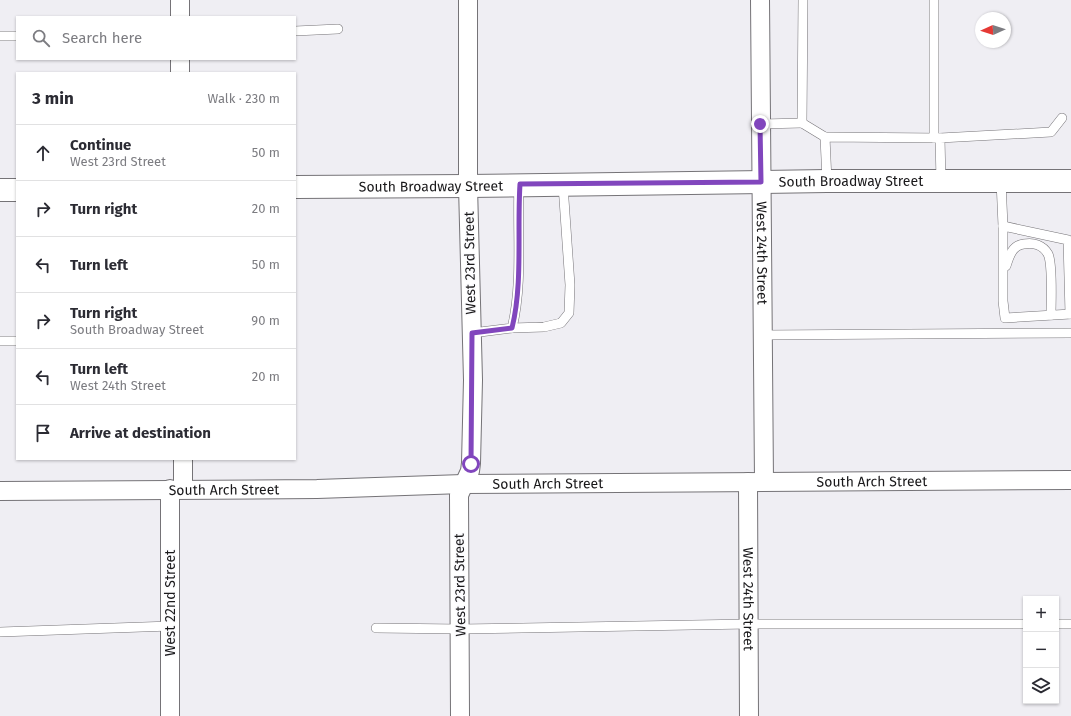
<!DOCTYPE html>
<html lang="en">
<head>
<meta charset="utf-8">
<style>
	:root { --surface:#fff; --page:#f2f2f3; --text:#2b2b33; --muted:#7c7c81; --line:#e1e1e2 }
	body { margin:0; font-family:"Fira Sans",sans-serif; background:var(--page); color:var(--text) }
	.controls { position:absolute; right:12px; bottom:12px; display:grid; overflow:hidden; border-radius:0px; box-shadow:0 1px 3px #0004 }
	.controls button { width:36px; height:36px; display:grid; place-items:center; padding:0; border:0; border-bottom:1px solid var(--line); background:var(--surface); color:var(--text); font:20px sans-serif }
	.compass { position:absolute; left:975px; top:12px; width:36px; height:36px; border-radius:50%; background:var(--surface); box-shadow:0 1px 3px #0004; rotate:267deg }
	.stop { position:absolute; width:12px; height:12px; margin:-9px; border:3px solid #8146bd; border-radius:50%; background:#fff }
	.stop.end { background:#8146bd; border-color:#fff; box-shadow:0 1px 4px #0008 }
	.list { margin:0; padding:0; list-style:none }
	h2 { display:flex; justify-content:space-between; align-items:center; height:52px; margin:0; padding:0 16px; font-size:17px }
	h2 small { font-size:13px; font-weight:400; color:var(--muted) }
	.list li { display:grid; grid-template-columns:26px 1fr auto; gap:12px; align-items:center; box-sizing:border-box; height:56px; padding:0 16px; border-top:1px solid var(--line) }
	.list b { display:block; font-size:15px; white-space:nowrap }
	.list p { margin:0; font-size:13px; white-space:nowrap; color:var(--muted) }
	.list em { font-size:13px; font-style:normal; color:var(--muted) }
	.icon { flex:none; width:22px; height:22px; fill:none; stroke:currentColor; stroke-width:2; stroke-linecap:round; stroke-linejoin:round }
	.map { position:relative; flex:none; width:1071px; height:716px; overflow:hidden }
	.search { position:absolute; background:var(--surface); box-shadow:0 1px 3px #0004; left:16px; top:16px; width:280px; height:44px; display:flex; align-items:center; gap:10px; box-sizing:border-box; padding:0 14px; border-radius:0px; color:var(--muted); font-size:15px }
	.panel { position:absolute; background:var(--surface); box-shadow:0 1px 3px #0004; left:16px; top:72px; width:280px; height:388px; border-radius:0px }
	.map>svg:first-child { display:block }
</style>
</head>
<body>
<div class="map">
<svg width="1071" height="716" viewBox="0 0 1071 716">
	<rect width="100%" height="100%" fill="#efeef3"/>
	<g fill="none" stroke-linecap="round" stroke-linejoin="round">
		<defs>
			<g id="service">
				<path d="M295,31L338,29"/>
				<path d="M0,36H17"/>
				<path d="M802,123L825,137"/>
				<path d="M760,124L802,123L803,0"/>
				<path d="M934,138V0"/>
				<path d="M827,181L825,137L940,138"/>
				<path d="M941,181L940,138L1051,132L1062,118"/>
				<path d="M1001,181L1003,226V301L1005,318L1071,314"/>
				<path d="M1003,226L1068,240L1070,314"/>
				<path d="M1006,266C1009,257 1012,245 1024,244C1033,242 1043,245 1048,254C1053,264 1051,302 1051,315"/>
				<path d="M512,328L544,327L561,323L569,313L570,285L563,185"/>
				<path d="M472,333L512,328C523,284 517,231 519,184"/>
				<path d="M762,335L1071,333"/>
				<path d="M0,341H17"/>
				<path d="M1056,624H1071"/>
				<path d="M376,628L460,629L749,624H1026"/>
				<path d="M0,632L171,626"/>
			</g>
			<g id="minor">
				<path id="s1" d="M760,0L764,481"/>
				<path d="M180,17V0"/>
				<path d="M180,59V73"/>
				<path d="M183,459V489"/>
				<path id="s2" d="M748,482L749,716"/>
				<path id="s3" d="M0,491L317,489L463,484L1071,480"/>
				<path d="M170,716V489"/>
				<path d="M460,716L459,495L470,471L471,463L473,380L468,186V0"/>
			</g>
			<g id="primary">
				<path id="s4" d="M295,187L468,186L827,181H1071"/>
				<path d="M0,190H17"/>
			</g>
		</defs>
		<!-- service casing -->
		<use href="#service" stroke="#757377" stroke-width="10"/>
		<!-- minor casing -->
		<use href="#minor" stroke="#757377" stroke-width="20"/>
		<!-- primary casing -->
		<use href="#primary" stroke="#757377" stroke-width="24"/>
		<!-- service -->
		<use href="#service" stroke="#fff" stroke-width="9"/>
		<!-- minor -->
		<use href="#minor" stroke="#fff" stroke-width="18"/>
		<!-- primary -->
		<use href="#primary" stroke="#fff" stroke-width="22"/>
	</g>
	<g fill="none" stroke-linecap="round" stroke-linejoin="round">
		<!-- route -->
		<path stroke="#8146bd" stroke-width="5" d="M471,464L472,333L512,328C523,284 517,231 520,184L761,182L760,124"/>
	</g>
	<g text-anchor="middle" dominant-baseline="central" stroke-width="3" stroke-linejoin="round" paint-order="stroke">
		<!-- street labels -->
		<g font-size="14" fill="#1a191b" stroke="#fcfcfe">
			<text stroke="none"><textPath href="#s4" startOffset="556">South Broadway Street</textPath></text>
			<text stroke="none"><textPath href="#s4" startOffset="136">South Broadway Street</textPath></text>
			<text stroke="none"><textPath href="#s1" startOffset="253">West 24th Street</textPath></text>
			<text transform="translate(470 263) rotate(-91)">West 23rd Street</text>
			<text stroke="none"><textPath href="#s3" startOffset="872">South Arch Street</textPath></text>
			<text stroke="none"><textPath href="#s3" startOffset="548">South Arch Street</textPath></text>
			<text stroke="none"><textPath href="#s3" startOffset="224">South Arch Street</textPath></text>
			<text transform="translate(460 585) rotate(-91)">West 23rd Street</text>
			<text stroke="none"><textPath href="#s2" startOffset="117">West 24th Street</textPath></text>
			<text transform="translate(170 603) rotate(-90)">West 22nd Street</text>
		</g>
	</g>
</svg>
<div class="controls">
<button>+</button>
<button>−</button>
<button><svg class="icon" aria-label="layers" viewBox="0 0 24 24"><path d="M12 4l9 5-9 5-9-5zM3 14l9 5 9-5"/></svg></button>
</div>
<svg class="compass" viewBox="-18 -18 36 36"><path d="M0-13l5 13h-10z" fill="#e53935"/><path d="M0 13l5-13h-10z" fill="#7c7c81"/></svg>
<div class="stop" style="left:471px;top:464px"></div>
<div class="stop end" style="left:760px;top:124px"></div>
<div class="search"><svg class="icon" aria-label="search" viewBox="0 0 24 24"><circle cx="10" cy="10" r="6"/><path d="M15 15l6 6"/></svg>Search here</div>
<section class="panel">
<h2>3 min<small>Walk · 230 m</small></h2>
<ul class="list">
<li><svg class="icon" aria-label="ahead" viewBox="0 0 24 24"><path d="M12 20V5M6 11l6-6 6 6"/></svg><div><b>Continue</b><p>West 23rd Street</p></div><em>50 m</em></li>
<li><svg class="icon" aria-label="right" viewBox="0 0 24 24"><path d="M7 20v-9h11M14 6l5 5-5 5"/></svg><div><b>Turn right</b></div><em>20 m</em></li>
<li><svg class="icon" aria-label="left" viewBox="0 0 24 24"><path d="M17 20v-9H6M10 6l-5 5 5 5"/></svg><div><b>Turn left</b></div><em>50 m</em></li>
<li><svg class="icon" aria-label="right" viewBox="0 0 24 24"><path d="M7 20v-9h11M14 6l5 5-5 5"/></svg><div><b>Turn right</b><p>South Broadway Street</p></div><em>90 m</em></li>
<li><svg class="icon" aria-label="left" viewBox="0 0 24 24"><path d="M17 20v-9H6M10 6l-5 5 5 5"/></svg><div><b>Turn left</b><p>West 24th Street</p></div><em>20 m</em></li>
<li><svg class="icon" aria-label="arrive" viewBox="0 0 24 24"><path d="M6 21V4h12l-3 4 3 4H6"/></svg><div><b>Arrive at destination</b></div></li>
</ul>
</section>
</div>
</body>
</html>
